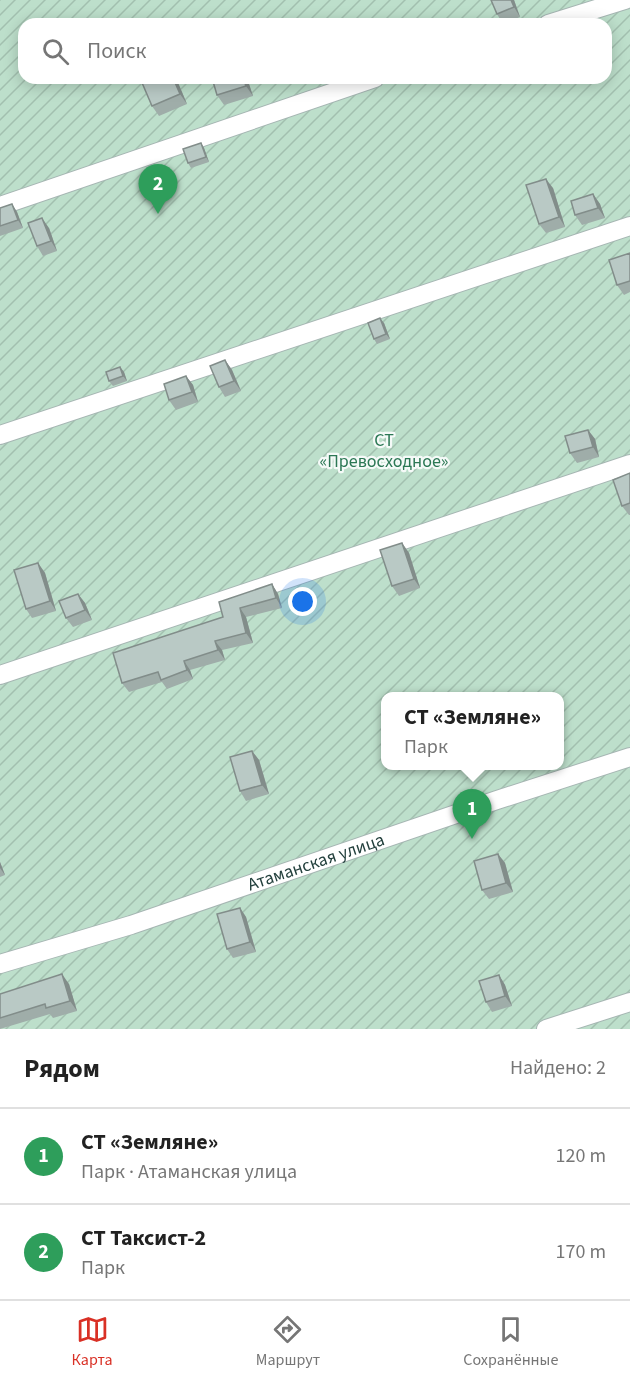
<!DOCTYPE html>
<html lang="ru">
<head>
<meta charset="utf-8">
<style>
	:root { --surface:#fff; --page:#f2f2f2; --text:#222; --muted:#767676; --line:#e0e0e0; --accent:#d93025 }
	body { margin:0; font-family:"Source Sans 3",sans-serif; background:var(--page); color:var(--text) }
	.you { position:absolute; left:303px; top:602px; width:21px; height:21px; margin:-15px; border:4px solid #fff; border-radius:50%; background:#1a73e8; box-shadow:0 0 0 9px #1a73e833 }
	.badge { display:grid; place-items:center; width:39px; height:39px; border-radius:50%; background:var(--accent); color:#fff; font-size:20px; font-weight:700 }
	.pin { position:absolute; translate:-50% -50px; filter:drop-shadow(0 2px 3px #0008) }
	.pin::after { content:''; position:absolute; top:32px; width:21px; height:18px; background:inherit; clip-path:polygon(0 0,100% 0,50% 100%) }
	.popup { position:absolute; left:381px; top:692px; width:183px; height:78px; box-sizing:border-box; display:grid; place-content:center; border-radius:12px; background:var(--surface); filter:drop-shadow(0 2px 4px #0005); font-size:20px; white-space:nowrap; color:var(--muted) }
	.popup b { font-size:22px; color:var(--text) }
	.popup::after { content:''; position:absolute; left:50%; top:100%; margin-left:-12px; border:12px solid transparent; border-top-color:var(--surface) }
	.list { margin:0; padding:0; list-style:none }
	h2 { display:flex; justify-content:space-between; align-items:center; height:78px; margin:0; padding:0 24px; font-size:26px }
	h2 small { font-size:20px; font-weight:400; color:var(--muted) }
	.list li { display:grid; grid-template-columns:39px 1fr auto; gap:18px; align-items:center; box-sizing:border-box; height:96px; padding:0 24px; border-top:2px solid var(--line) }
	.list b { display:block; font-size:22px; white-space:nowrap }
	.list p { margin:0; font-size:20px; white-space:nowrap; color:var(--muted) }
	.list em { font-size:20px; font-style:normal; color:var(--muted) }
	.icon { flex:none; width:33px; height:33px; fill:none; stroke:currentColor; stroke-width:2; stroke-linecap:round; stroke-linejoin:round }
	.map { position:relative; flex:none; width:630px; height:1029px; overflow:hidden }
	.search { position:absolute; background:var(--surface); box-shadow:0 3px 15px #0003; left:18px; right:18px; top:18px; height:66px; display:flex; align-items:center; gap:15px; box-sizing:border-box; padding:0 21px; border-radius:18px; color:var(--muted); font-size:22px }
	.sheet { height:270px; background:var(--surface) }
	nav { display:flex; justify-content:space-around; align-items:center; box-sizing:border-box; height:84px; border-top:2px solid var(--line); background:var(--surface); font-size:16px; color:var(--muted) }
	nav a { display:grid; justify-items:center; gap:3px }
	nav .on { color:var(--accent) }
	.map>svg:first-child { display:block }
</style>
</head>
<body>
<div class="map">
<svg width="630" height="1029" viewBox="0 0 630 1029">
	<defs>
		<pattern id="garden-furrows" width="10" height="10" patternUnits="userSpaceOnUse" patternTransform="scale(1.5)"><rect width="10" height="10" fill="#bddfcb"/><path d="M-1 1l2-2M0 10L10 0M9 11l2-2" fill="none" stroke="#a2c0af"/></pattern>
	</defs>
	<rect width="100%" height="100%" fill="#e4eeeb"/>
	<!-- garden -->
	<path fill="url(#garden-furrows)" fill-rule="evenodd" d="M0,0H630V1029H0ZM24,24H606V78H24ZM385,696H559V766H385Z"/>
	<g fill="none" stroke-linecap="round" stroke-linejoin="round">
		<defs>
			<g id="minor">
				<path d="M548,24L625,0"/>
				<path d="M0,206L375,78"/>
				<path d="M0,435L630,226"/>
				<path d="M0,675L630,464"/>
				<path id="s1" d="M0,964L131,925L497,800L630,757"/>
				<path d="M546,1029L630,1002"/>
			</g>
		</defs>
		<!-- minor casing -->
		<use href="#minor" stroke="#a6b6b3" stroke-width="20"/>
		<!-- minor -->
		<use href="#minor" stroke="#fff" stroke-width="18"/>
	</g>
	<!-- wall -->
	<g fill="#9fada9">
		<path d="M514,0L520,17L503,24L497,14Z"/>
		<path d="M176,78L187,104L159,116L152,106Z"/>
		<path d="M247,78L253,96L224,105L217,95Z"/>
		<path d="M201,143L204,148L209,162L191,168L188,163Z"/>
		<path d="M553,188L565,227L546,233L539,224Z"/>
		<path d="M593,194L600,204L605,218L582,225L575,215Z"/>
		<path d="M12,204L17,212L23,228L0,236V208Z"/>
		<path d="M49,228L57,251L43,256L37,246Z"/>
		<path d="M630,253V292L624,295L617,285Z"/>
		<path d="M384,323L390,339L377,344L374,339Z"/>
		<path d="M225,360L232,370L241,391L225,397L219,387Z"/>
		<path d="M120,367L124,372L127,381L113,386L109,381Z"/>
		<path d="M186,376L193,385L198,402L176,410L169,400Z"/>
		<path d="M588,430L595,439L599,457L577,463L570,453Z"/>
		<path d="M630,473V515H629L622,506Z"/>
		<path d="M402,543L409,553L420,588L399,596L392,586Z"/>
		<path d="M38,563L45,573L56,611L32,618L26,609Z"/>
		<path d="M272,584L278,594L282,608L246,617L253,643L222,650L225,660L190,670L193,679L167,689L162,682L129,692L122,683Z"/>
		<path d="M78,594L85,603L92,620L73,627L66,618Z"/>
		<path d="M252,751L259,760L269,794L246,801L240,791Z"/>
		<path d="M498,854L505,863L513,892L489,899L482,890Z"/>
		<path d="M0,862L5,875L0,877Z"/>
		<path d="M240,908L246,917L256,952L233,958L227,949Z"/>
		<path d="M499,975L505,985L512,1006L492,1012L486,1002Z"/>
		<path d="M69,984L77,1011L53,1018L50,1014L0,1029V994Z"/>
	</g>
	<!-- shaded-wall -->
	<g fill="#828d8a">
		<path d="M511,0H514L520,17L514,7Z"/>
		<path d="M173,78H176L187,104L180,94Z"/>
		<path d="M243,78H247L253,96L246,86Z"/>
		<path d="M201,143L204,148L209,162L206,157Z"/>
		<path d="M546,179L553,188L565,227L559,217Z"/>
		<path d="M593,194L600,204L605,218L598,208Z"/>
		<path d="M12,204L17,212L23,228L18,220Z"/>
		<path d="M42,218L49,228L57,251L51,241Z"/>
		<path d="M380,318L384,323L390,339L386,334Z"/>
		<path d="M225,360L232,370L241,391L234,381Z"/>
		<path d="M120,367L124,372L127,381L123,376Z"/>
		<path d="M186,376L193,385L198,402L192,392Z"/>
		<path d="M588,430L595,439L599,457L593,447Z"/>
		<path d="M402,543L409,553L420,588L414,579Z"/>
		<path d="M38,563L45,573L56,611L50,601Z"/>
		<path d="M272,584L278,594L282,608L276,598Z"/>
		<path d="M78,594L85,603L92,620L85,610Z"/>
		<path d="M240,608L246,617L253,643L246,633Z"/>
		<path d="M215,641L222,650L225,660L218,650Z"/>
		<path d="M184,661L190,670L193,679L187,670Z"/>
		<path d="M252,751L259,760L269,794L262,785Z"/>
		<path d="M498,854L505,863L513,892L506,883Z"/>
		<path d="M0,862L5,875L0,868Z"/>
		<path d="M240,908L246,917L256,952L250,942Z"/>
		<path d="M62,974L69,984L77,1011L70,1001Z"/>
		<path d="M499,975L505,985L512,1006L505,996Z"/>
	</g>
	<!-- building -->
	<g fill="#b9c9c5" stroke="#828d8a" stroke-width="1.5">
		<path d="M491,0H511L514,7L497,14Z"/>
		<path d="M140,78H173L180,94L152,106Z"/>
		<path d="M212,78H243L246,86L217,95Z"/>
		<path d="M201,143L206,157L188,163L183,149Z"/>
		<path d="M546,179L559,217L539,224L526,185Z"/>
		<path d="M593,194L598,208L575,215L571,201Z"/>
		<path d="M12,204L18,220L0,226V208Z"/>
		<path d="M42,218L51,241L37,246L28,223Z"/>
		<path d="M630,253V281L617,285L609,260Z"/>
		<path d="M380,318L386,334L374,339L368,323Z"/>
		<path d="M225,360L234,381L219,387L210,366Z"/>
		<path d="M120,367L123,376L109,381L106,372Z"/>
		<path d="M186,376L192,392L169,400L164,384Z"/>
		<path d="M588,430L593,447L570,453L565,436Z"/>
		<path d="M630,473V503L622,506L613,480Z"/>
		<path d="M402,543L414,579L392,586L380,550Z"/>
		<path d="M38,563L50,601L26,609L14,570Z"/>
		<path d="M272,584L276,598L240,608L246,633L215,641L218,650L184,661L187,670L161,680L158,672L122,683L113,653L223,617L219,602Z"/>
		<path d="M78,594L85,610L66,618L59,601Z"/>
		<path d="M252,751L262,785L240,791L230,757Z"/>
		<path d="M498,854L506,883L482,890L474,861Z"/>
		<path d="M240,908L250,942L227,949L217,914Z"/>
		<path d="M62,974L70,1001L46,1008L45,1004L0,1018V994Z"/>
		<path d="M499,975L505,996L486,1002L479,981Z"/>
	</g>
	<g text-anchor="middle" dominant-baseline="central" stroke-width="4.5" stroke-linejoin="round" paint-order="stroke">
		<!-- park labels -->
		<g font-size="18" fill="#2c7855" stroke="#f5faf8">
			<text x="384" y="440">СТ<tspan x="384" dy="21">«Превосходное»</tspan></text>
		</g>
		<!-- street labels -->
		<g font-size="18" fill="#23403d" stroke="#f5faf8">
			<text stroke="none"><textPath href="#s1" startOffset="332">Атаманская улица</textPath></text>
		</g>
	</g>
</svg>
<div class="you"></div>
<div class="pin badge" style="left:472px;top:839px;background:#2e9e5b">1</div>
<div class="popup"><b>СТ «Земляне»</b>Парк</div>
<div class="pin badge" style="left:158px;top:214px;background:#2e9e5b">2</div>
<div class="search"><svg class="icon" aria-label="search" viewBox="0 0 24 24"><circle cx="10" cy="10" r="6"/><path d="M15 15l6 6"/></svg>Поиск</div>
</div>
<section class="sheet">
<h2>Рядом<small>Найдено: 2</small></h2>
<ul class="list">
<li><span class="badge" style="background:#2e9e5b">1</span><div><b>СТ «Земляне»</b><p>Парк · Атаманская улица</p></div><em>120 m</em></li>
<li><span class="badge" style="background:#2e9e5b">2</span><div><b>СТ Таксист-2</b><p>Парк</p></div><em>170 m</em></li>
</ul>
</section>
<nav>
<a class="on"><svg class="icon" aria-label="map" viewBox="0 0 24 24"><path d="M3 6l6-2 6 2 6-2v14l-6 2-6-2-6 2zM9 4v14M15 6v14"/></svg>Карта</a>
<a><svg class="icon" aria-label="directions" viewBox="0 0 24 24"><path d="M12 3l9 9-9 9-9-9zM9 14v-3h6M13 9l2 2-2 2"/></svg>Маршрут</a>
<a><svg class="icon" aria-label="saved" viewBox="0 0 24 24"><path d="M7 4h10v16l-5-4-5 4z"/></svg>Сохранённые</a>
</nav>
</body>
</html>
